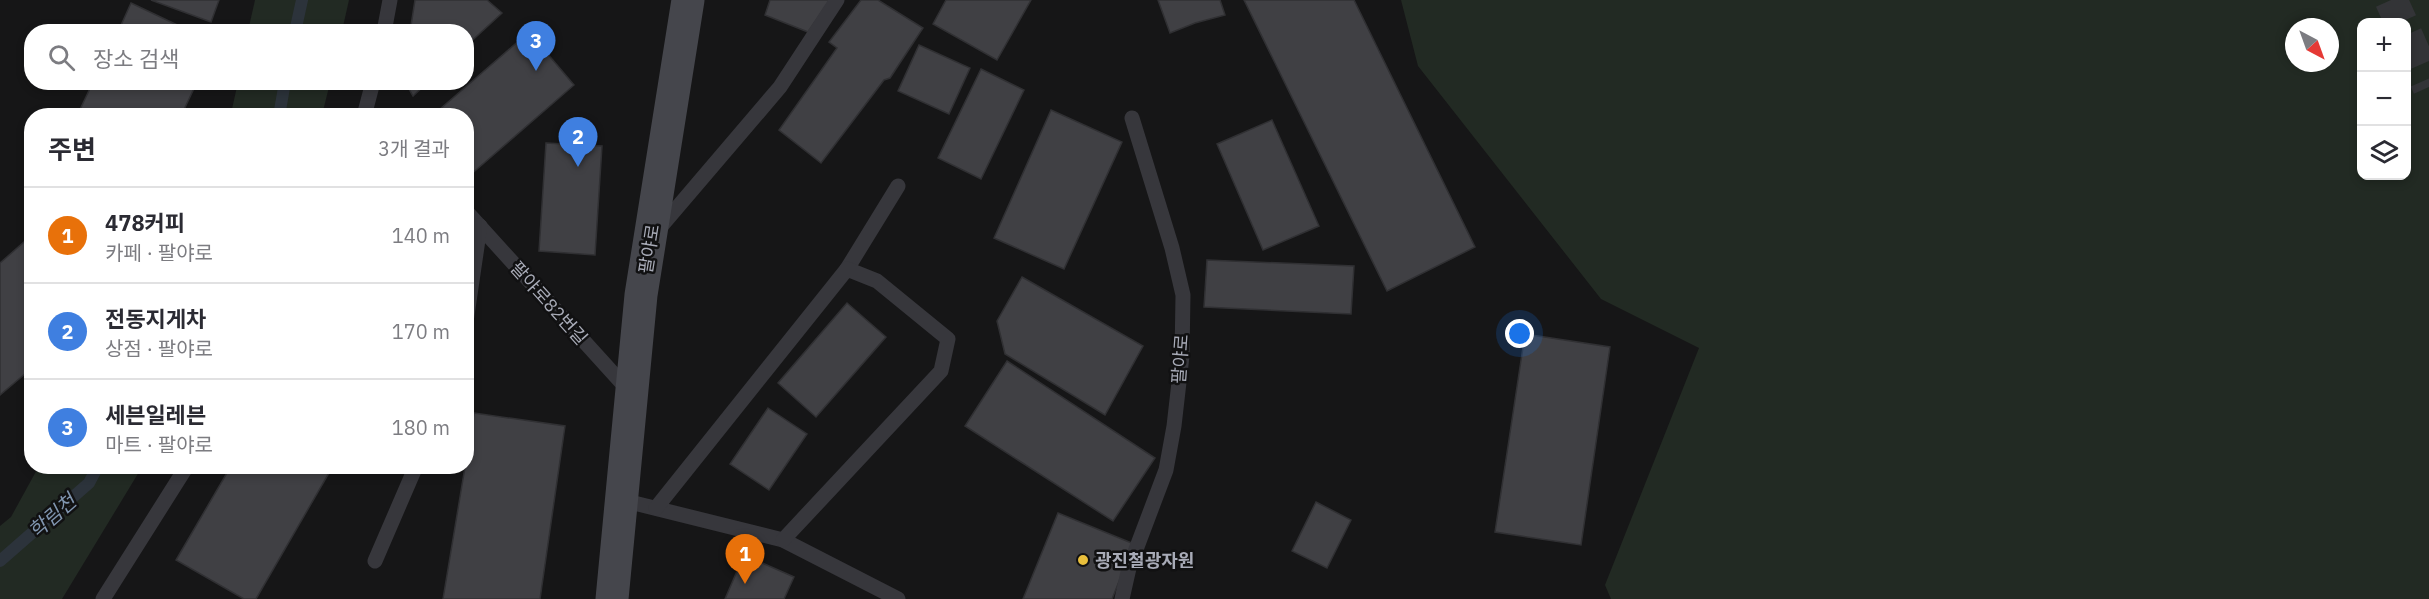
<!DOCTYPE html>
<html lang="ko">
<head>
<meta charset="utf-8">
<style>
	:root { --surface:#fff; --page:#f2f2f3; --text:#2b2b33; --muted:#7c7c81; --line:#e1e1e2; --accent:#ea580c }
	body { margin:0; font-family:"IBM Plex Sans","Noto Sans KR",sans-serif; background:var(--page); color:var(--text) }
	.controls { position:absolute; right:18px; top:18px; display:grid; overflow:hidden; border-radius:12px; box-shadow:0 3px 9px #0003 }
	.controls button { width:54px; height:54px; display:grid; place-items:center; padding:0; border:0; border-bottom:2px solid var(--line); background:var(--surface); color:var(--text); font:30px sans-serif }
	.compass { position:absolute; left:2285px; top:18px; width:54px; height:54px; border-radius:50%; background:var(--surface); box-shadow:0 3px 9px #0003; rotate:139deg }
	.you { position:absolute; left:1520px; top:334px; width:21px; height:21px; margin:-15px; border:4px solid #fff; border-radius:50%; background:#1a73e8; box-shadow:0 0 0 9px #1a73e833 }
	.badge { display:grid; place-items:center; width:39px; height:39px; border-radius:50%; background:var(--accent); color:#fff; font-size:20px; font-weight:700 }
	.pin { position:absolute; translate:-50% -50px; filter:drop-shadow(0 2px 3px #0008) }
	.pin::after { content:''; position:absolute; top:32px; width:21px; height:18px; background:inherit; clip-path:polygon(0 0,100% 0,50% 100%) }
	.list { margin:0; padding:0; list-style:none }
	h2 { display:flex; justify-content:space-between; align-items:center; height:78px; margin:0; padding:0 24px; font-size:26px }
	h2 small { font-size:20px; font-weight:400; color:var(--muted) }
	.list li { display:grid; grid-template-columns:39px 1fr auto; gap:18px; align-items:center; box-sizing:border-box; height:96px; padding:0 24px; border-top:2px solid var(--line) }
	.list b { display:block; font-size:22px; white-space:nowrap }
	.list p { margin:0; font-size:20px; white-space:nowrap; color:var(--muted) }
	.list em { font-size:20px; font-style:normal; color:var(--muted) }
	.icon { flex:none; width:33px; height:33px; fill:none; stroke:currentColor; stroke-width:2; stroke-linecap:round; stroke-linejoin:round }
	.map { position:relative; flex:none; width:2429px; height:599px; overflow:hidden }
	.search { position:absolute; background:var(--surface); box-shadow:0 3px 9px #0003; left:24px; top:24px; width:450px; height:66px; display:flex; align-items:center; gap:15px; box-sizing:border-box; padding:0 21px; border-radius:24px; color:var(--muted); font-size:22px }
	.panel { position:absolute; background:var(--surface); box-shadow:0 3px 9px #0003; left:24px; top:108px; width:450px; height:366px; border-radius:24px }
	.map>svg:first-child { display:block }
</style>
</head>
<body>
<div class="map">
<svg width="2429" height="599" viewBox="0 0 2429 599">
	<rect width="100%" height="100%" fill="#161617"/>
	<!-- green -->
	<g fill="#222a23" fill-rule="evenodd">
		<path d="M255,0H349L342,31H248Z"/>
		<path d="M1401,0H2429V599H1611L1605,585L1699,348L1601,299L1418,66ZM2362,22H2406V176H2362ZM2294,27H2330V63H2294Z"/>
		<path d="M238,82H330V83L322,115H228L232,109Z"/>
		<path d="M39,466L142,467L62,599H0V526L11,517Z"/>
	</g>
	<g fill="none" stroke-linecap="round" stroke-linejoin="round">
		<!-- stream -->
		<g stroke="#2c333b" stroke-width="12">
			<path d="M295,32L302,0"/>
			<path d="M279,116L285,82"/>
			<path d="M0,561L89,483L98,466"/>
		</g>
	</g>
	<!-- building -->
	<g fill="#404044" stroke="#303033" stroke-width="1.5">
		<path d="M151,0H219L211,22Z"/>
		<path d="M415,0H487L502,13L466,46V32H410Z"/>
		<path d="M770,0H830L808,32L765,15Z"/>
		<path d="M861,0H878L923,28L890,78L884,80L821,163L779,130L837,48L829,42Z"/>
		<path d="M946,0H1031L997,60L933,24Z"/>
		<path d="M1158,0H1220L1225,15L1195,23L1170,33Z"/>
		<path d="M1244,0H1354L1475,247L1387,291Z"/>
		<path d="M131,3L192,32H118Z"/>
		<path d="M529,32L574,85L469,176L466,173V116H432Z"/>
		<path d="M919,45L970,68L949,114L898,91Z"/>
		<path d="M981,69L1024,90L981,179L938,158Z"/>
		<path d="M93,82H197L181,116H77Z"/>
		<path d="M405,82H428L413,96Z"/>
		<path d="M1051,110L1122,142L1064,269L994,238Z"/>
		<path d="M1272,120L1319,226L1263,250L1217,144Z"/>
		<path d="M546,143L602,146L595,255L539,251Z"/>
		<path d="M32,235V368L0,395V263Z"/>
		<path d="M1207,260L1354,266L1351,314L1204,307Z"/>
		<path d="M1022,277L1143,346L1105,415L1005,354L997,321Z"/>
		<path d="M847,303L886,337L816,417L778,383Z"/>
		<path d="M1525,334L1610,347L1581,545L1495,532Z"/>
		<path d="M1007,361L1155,458L1113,521L965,426Z"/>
		<path d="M768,408L807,434L769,490L730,464Z"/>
		<path d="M474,413L565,426L540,599H443Z"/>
		<path d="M231,466H333L256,599H244L176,560Z"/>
		<path d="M1316,502L1351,520L1327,568L1292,551Z"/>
		<path d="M1058,513L1134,544L1112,599H1023Z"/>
		<path d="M744,555L794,577L784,599H725Z"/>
	</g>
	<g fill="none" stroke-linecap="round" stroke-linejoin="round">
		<!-- highway-tunnel -->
		<g stroke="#333437" stroke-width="33" stroke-dasharray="33 16" stroke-linecap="butt">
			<path d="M2391,0L2401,22"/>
			<path d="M2406,35L2429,87"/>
		</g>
		<!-- lane -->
		<g stroke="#37373c" stroke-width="15">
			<path d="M384,32L390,0"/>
			<path d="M364,116L373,82"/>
			<path d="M466,211L630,392"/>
			<path d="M658,230L780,87L837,0"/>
			<path d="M847,269L898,186"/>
			<path d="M466,322L480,226"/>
			<path d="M622,500L783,540L898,599"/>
			<path d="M656,508L847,269L877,281L948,339L941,371L783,540"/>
			<path d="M375,561L416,466"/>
			<path d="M103,599L187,466"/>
			<path d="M1122,599L1129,568L1166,470L1174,426L1182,356L1183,295L1172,248L1132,118"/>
		</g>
		<!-- secondary -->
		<path stroke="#45464c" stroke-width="33" d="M612,599L641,295L688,0"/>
	</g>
	<!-- markers -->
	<circle fill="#e9bf3c" stroke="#111112" stroke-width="2" cx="1083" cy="560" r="6"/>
	<g text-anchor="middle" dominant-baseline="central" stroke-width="5" stroke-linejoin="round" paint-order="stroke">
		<!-- street labels -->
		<g font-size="18" fill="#a8abb7" stroke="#111112">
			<text transform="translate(649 249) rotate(-81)">팔야로</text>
			<text transform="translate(549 303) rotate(48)">팔야로82번길</text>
			<text transform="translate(1180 359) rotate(-86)">팔야로</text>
		</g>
		<!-- poi labels -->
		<g font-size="18" font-weight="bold" fill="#a8abb7" stroke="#111112" text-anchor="start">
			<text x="1095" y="560">광진철광자원</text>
		</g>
		<!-- water labels -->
		<g font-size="20" font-style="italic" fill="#8196b0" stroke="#111112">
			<text transform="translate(52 516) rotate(-41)">학림천</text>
		</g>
	</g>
</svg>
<div class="controls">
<button>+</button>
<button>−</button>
<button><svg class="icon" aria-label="layers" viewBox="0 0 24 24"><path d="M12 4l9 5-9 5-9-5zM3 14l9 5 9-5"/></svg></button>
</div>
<svg class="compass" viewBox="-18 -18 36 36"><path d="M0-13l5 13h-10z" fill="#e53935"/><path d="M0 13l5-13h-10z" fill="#7c7c81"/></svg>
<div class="you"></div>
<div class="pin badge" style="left:745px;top:584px;background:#e8710a">1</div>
<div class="pin badge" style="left:578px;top:167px;background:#3f7fe0">2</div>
<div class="pin badge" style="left:536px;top:71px;background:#3f7fe0">3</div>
<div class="search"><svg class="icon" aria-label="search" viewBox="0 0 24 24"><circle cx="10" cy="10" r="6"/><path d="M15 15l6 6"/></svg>장소 검색</div>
<section class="panel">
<h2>주변<small>3개 결과</small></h2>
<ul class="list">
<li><span class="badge" style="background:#e8710a">1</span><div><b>478커피</b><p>카페 · 팔야로</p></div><em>140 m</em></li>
<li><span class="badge" style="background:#3f7fe0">2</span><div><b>전동지게차</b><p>상점 · 팔야로</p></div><em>170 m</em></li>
<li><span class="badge" style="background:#3f7fe0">3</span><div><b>세븐일레븐</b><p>마트 · 팔야로</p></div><em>180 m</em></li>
</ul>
</section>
</div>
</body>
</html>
